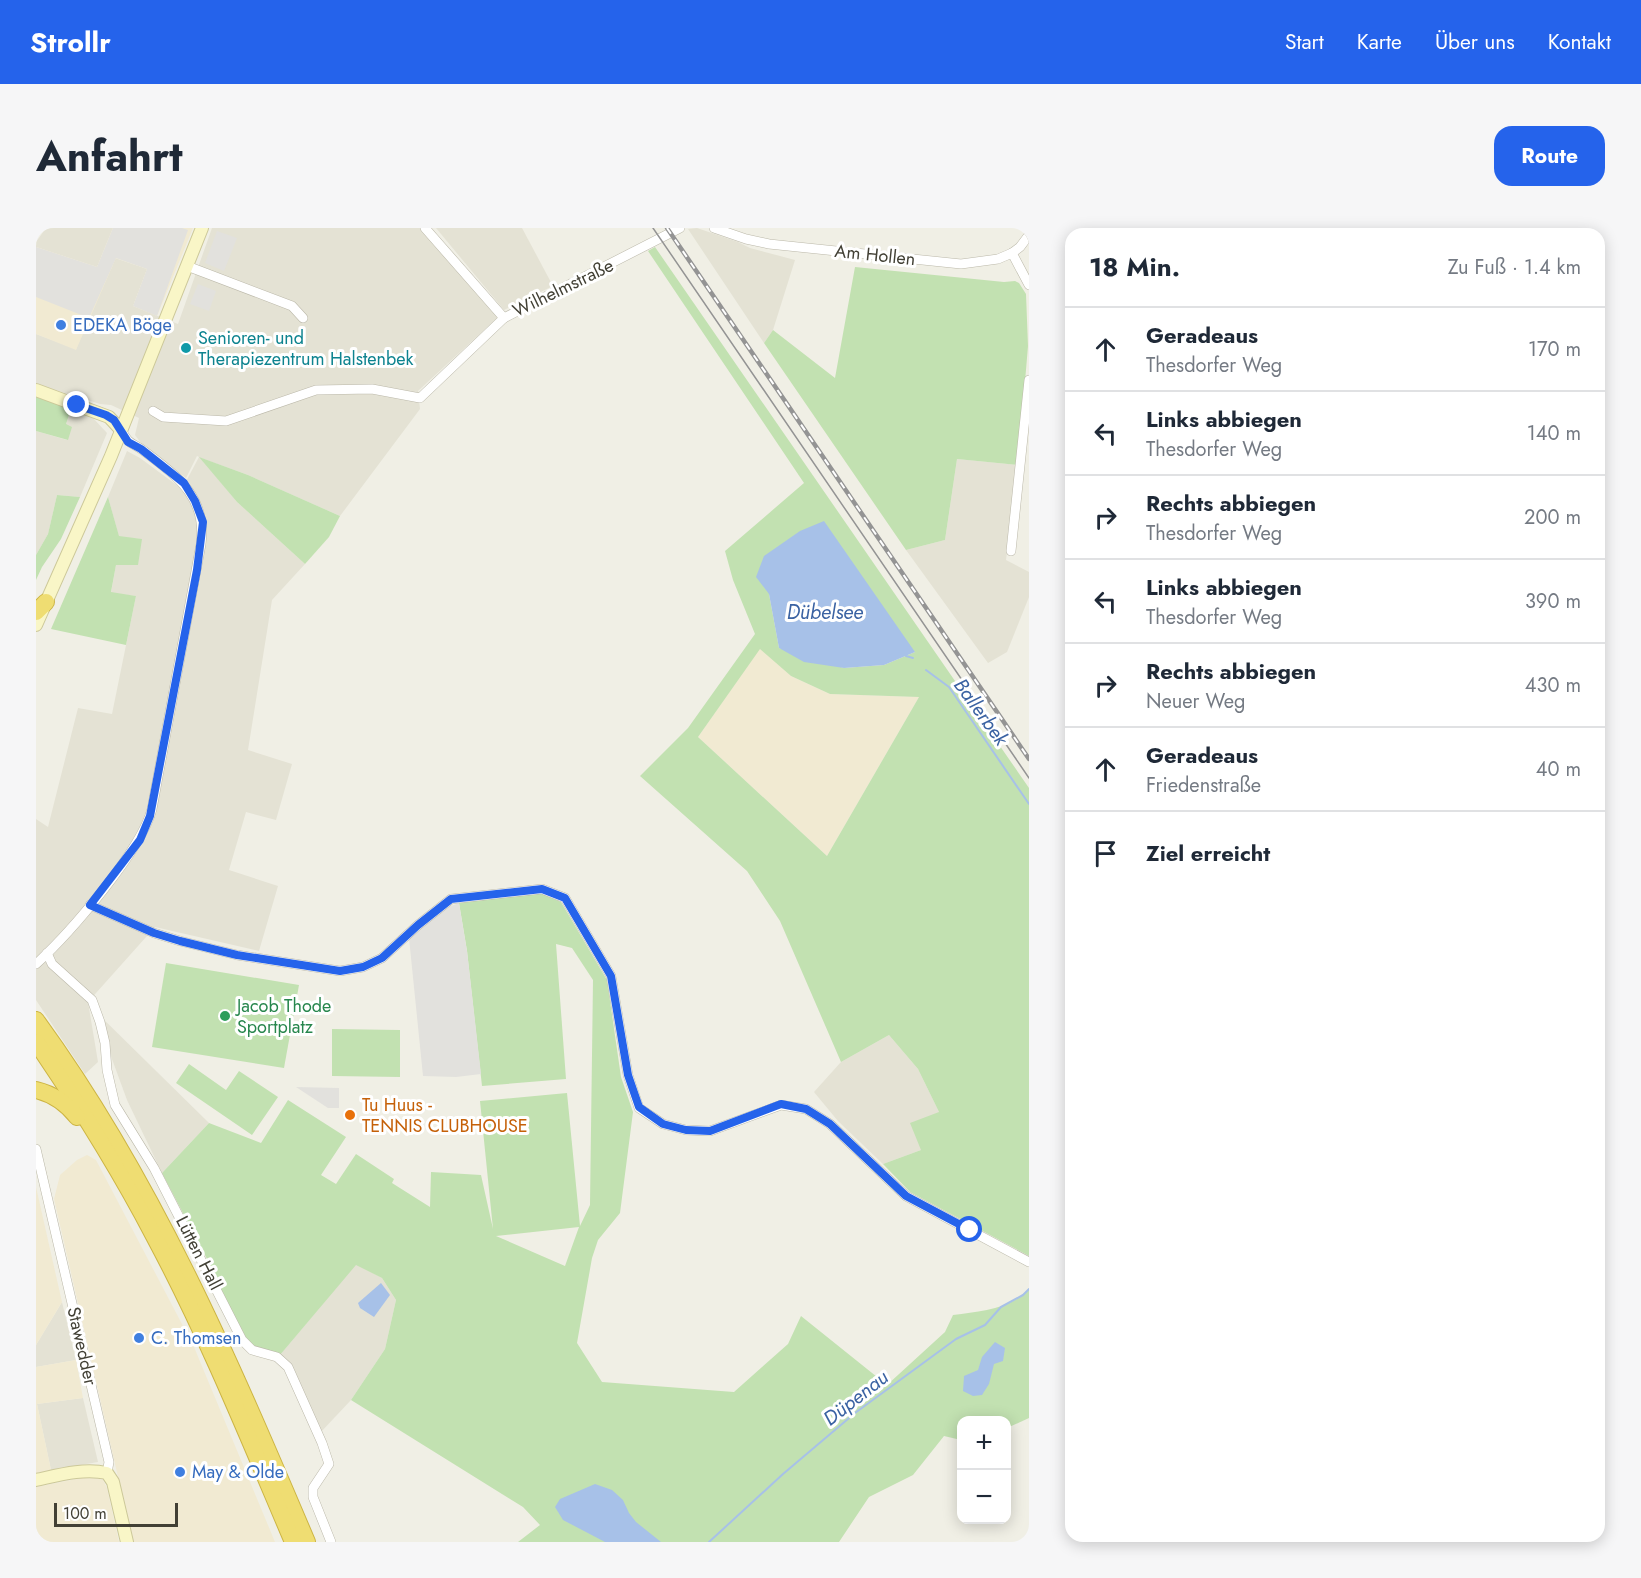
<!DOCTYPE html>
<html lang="de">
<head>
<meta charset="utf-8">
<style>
	:root { --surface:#fff; --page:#f6f6f7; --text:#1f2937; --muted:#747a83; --line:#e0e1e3; --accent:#2563eb }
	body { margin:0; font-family:Jost,sans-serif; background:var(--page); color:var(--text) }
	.controls { position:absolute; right:18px; bottom:18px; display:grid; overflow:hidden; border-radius:12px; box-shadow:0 3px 15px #0003 }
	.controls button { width:54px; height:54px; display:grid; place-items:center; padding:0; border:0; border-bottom:2px solid var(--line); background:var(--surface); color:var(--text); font:30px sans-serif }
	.scale { position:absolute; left:18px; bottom:15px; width:124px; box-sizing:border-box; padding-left:6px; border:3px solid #424035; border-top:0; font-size:16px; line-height:21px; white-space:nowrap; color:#424035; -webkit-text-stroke:4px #fff; paint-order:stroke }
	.stop { position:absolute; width:18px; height:18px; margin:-14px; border:4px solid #2563eb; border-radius:50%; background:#fff }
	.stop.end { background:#2563eb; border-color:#fff; box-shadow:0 2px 6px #0008 }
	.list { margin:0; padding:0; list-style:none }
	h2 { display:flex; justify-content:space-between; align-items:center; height:78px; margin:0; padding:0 24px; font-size:26px }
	h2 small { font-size:20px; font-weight:400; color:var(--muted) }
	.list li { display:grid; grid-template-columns:39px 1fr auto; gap:18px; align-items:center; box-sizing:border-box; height:84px; padding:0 24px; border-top:2px solid var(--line) }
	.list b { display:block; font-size:22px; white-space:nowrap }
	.list p { margin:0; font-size:20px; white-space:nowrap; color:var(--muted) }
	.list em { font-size:20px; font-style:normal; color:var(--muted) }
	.icon { flex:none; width:33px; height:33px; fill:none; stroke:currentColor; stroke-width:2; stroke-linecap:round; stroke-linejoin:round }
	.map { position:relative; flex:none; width:993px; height:1314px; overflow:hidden; border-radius:18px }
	header { display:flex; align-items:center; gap:36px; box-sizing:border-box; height:84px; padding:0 30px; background:var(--accent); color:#fff }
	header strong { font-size:28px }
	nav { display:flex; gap:33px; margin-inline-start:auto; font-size:21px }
	.intro { display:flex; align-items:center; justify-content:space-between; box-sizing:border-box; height:144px; padding:0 36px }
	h1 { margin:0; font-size:42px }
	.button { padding:15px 27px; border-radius:18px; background:var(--accent); color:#fff; font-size:21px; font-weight:700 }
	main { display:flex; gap:36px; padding:0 36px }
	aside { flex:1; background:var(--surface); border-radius:18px; box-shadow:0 3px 15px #0003 }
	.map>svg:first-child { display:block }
</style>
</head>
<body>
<header>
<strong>Strollr</strong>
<nav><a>Start</a><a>Karte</a><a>Über uns</a><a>Kontakt</a></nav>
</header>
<div class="intro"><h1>Anfahrt</h1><a class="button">Route</a></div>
<main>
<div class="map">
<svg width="993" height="1314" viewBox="0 0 993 1314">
	<rect width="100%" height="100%" fill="#f0efe5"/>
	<!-- residential -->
	<g fill="#e4e2d4">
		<path d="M10,0H77L61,39L0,19V14Z"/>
		<path d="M176,0H385L462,89L382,163L384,181L304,288L212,247L165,230L201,274L269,336L236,372L212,522L256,536L240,592L210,584L193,642L242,658L223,723L119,699L52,774L62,834L49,846L0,772V591L12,599L42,480L76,486L100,368L75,365L80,337L105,311L83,309L72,269L91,223L104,230L146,261L163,229L161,228L150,250L108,219L99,207L103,190L75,177L64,176L0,156V106L40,121L79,30L111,41L97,78L142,96Z"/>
		<path d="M400,0H486L517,58L468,82Z"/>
		<path d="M661,0L702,14L714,20L759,32L737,102L728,115L652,1Z"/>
		<path d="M35,181L56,189L71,205L44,269L21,267L12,306L0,327V203L31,212L30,196Z"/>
		<path d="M921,231L982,237L970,332L993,344V369L971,424L952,435L870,322L909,312Z"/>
		<path d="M58,782L173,895L126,945L91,872Z"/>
		<path d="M853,807L882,841L903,884L885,922L847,936L802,893L778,864L805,834Z"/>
		<path d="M320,1036L346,1050L360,1072L349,1121L315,1172L284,1205L244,1127Z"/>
		<path d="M26,1074L40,1132L0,1139V1117Z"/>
		<path d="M47,1170L62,1234L15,1242L1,1176Z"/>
	</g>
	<!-- commercial -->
	<g fill="#f1ead2">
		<path d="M77,0H157L121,88L97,78L111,41L80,30L40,122L0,106V19L61,39Z"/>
		<path d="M724,420L755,448L794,466L883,469L791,628L662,509Z"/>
		<path d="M51,927L60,932L158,1119L239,1314H97L18,971L24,947L41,932Z"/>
		<path d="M0,959L26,1074L0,1117Z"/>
		<path d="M40,1132L47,1170L1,1176L15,1242L0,1246V1139Z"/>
		<path d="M45,1250H60L67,1252L71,1260L83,1314H0V1259Z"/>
	</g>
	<!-- green -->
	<g fill="#c2e1b1" fill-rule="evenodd">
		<path d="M619,19L993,560V1028L874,964L847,936L885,922L874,895L903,884L882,841L853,807L805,834L744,693L711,643L604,548L652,500L719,406L697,352L689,323L768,255L612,23ZM733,366L879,424L848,437L808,440L743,420ZM724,421L755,448L794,466L883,469L791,628L662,509Z"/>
		<path d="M819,39L968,54L979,53L983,55L990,66L992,118L982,237L921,231L909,312L870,322L728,115L737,102L799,150Z"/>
		<path d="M0,169L35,181L30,196L36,199L32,212L0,203Z"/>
		<path d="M163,229L212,247L304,288L293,309L269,336L201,274Z"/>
		<path d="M21,267L44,269L25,311L6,339L0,352V327L12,306Z"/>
		<path d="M72,269L83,308L106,311L102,337H80L75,364L100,368L90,417L15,401Z"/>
		<path d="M504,665L525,674L571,752L585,849L597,884L584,985L562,1012L556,1030L541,1115L566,1154L698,1164L752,1116L765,1088L851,1157L909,1104L917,1087C944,1083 973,1082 993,1061V1190L971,1200L970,1192H926L925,1212L908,1208L877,1247L833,1269L803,1314H482L504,1297L487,1279L315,1172L349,1121L360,1072L346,1050L320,1037L244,1127L217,1119L207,1110L171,1031L126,945L173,895L225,915L252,872L310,909L285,947L300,956L320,926L358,951L356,955L394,979L395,944L445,947L457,1001L444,873L531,865L544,998L554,977L557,752L536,720L520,716L530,851L446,858L431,723L423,675ZM543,999L529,1038L460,1008Z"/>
		<path d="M130,735L263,757L248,840L116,819Z"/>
		<path d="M296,801L364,802V849L296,848Z"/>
		<path d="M153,836L190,862L203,843L242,869L216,907L140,855Z"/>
	</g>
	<!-- parking -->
	<g fill="#e2e1dd">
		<path d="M77,0H146L152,2L121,88L97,78L111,41L80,30L53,90L0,69V19L61,39Z"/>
		<path d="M181,3L201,10L188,43L169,35Z"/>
		<path d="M162,56L180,63L173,83L154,76Z"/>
		<path d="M423,675L431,723L445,846L420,849L387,848L373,710L412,679Z"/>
		<path d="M260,859L303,860V880H292Z"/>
	</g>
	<!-- water -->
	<g fill="#a7c1e8">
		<path d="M788,293L879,424L848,437L808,440L768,434L743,420L733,366L720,349L728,328L764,303Z"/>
		<path d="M345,1055L354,1067L338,1089L324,1080L322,1075Z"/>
		<path d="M959,1114L969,1120L967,1133L958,1136L953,1156L946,1167L937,1168L927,1163L928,1148L942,1142L946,1129Z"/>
		<path d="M559,1256L576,1262L587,1272L593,1285L600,1294L625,1314H569L527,1292L519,1279L524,1271Z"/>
	</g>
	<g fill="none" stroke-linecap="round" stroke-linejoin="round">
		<!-- stream -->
		<g stroke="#a7c1e8" stroke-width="2">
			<path d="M870,428L877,430"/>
			<path d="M890,442L913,459L993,576"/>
			<path d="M673,1314L747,1246L819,1185L920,1111L949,1097L965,1079L987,1067L993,1061"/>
		</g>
		<defs>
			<g id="street">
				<path d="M389,0L468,90"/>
				<path d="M678,0L710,11L733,16L925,36L962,31L976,25L984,19L993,7"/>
				<path d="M976,25L993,57"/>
				<path d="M151,38L256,78L267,90"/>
				<path d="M117,183L127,189L190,193L280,162L336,161L384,170L468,90L644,0"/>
				<path d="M975,323L993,152"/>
				<path d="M54,677L118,705L144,713L201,727L304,743L327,739L346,730L382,697L415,671L506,661L529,670L575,748L592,847L603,880L627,896L650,902L674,903L745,877L770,881L794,896L870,968L993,1034"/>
				<path d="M11,725L16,736L56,772L64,794L69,815L71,842L79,877L118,940L206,1112L216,1122L241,1129L252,1139L286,1215L293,1236L277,1260V1269L295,1314"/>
				<path d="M0,736C34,705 105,623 116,581L165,316C171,269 142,249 108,223C94,213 94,218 85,202"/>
				<path d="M0,921L73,1234L71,1245"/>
			</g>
			<g id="secondary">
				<path d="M0,162L73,189L85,202"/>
				<path d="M0,397L75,228L166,0"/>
				<path d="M0,1252C23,1247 47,1240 71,1245L77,1254L91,1314"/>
			</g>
			<g id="highway">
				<path d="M0,384L10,374"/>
				<path d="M0,792C117,952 194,1133 271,1314"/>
				<path d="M0,814C43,877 83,941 118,1008C171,1107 213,1211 257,1314"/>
				<path d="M0,862C17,866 30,875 41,889"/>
			</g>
		</defs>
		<!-- street casing -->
		<use href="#street" stroke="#bbb8a9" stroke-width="10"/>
		<!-- secondary casing -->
		<use href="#secondary" stroke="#ccc899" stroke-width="14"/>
		<!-- highway casing -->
		<use href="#highway" stroke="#ccb443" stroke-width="18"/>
		<!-- street -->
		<use href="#street" stroke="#fff" stroke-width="9"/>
		<!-- secondary -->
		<use href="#secondary" stroke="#f9f6c7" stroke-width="12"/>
		<!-- highway -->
		<use href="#highway" stroke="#efdd72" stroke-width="16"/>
		<!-- tram -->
		<path stroke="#949494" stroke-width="1.5" d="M617,0L993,550"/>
		<defs>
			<path id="rail" d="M631,0L993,531"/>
		</defs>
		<!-- rail casing -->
		<use href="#rail" stroke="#949494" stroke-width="4.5"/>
		<!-- rail -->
		<use href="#rail" stroke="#fff" stroke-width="2" stroke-dasharray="7" stroke-linecap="butt"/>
	</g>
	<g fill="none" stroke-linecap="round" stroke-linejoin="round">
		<!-- route -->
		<path stroke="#2563eb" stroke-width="8" d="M41,177L70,187L78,192L92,214L105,221L148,255L159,273L167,294L161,342L114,588L104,612L54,677L118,705L144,713L201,727L304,743L327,739L346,730L382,697L415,671L506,661L529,670L575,748L592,847L603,879L627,896L650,902L674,903L745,876L770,881L794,896L870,968L934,1002"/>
	</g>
	<!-- markers -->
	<g fill="#3f7fe0" stroke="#fff" stroke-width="2">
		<circle cx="25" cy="97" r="6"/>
		<circle cx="103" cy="1110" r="6"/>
		<circle cx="144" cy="1244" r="6"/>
	</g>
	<circle fill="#0f9aa8" stroke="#fff" stroke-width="2" cx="150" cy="120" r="6"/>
	<circle fill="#2e9e5b" stroke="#fff" stroke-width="2" cx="189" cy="788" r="6"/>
	<circle fill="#e8710a" stroke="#fff" stroke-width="2" cx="314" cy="887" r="6"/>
	<g text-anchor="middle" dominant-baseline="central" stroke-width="6" stroke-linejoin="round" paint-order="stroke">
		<!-- street labels -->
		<g font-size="18" fill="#424035" stroke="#fff">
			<text transform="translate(839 27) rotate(6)">Am Hollen</text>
			<text transform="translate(527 60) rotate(-26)">Wilhelmstraße</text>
			<text transform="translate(163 1025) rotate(63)">Lütten Hall</text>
			<text transform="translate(46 1118) rotate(77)">Stawedder</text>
		</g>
		<!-- shop labels -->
		<g font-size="18" fill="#366cbe" stroke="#fff" text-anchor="start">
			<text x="37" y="97">EDEKA Böge</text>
			<text x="115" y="1110">C. Thomsen</text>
			<text x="156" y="1244">May &amp; Olde</text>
		</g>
		<!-- culture labels -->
		<g font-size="18" fill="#0d838f" stroke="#fff" text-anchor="start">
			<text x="162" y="110">Senioren- und<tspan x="162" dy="21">Therapiezentrum Halstenbek</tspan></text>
		</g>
		<!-- leisure labels -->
		<g font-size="18" fill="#27864d" stroke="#fff" text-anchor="start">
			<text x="201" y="778">Jacob Thode<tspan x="201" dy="21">Sportplatz</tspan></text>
		</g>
		<!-- food labels -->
		<g font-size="18" fill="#c56008" stroke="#fff" text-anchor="start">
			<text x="326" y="877">Tu Huus -<tspan x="326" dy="21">TENNIS CLUBHOUSE</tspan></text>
		</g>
		<!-- water labels -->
		<g font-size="20" font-style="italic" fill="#3a62a2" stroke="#fff">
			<text x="789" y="384">Dübelsee</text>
			<text transform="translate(945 484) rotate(54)">Ballerbek</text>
			<text transform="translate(820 1170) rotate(-38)">Düpenau</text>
		</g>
	</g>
</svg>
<div class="controls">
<button>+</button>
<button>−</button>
</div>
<div class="scale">100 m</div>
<div class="stop" style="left:934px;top:1002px"></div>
<div class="stop end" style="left:41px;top:177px"></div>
</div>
<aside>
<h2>18 Min.<small>Zu Fuß · 1.4 km</small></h2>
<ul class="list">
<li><svg class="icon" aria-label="ahead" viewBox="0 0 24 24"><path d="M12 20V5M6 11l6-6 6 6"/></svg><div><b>Geradeaus</b><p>Thesdorfer Weg</p></div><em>170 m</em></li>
<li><svg class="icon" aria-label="left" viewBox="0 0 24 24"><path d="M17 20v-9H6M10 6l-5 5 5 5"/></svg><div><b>Links abbiegen</b><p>Thesdorfer Weg</p></div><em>140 m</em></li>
<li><svg class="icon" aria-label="right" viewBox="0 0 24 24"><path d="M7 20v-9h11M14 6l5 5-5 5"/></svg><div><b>Rechts abbiegen</b><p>Thesdorfer Weg</p></div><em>200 m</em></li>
<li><svg class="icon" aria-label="left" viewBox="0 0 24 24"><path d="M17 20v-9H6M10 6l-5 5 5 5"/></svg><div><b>Links abbiegen</b><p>Thesdorfer Weg</p></div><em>390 m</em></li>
<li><svg class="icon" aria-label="right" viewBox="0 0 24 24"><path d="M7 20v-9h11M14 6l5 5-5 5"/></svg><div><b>Rechts abbiegen</b><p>Neuer Weg</p></div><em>430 m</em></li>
<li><svg class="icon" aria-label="ahead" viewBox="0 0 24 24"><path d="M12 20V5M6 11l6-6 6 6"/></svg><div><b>Geradeaus</b><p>Friedenstraße</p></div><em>40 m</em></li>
<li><svg class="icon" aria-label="arrive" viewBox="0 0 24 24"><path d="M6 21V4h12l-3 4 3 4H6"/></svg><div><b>Ziel erreicht</b></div></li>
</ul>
</aside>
</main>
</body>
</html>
